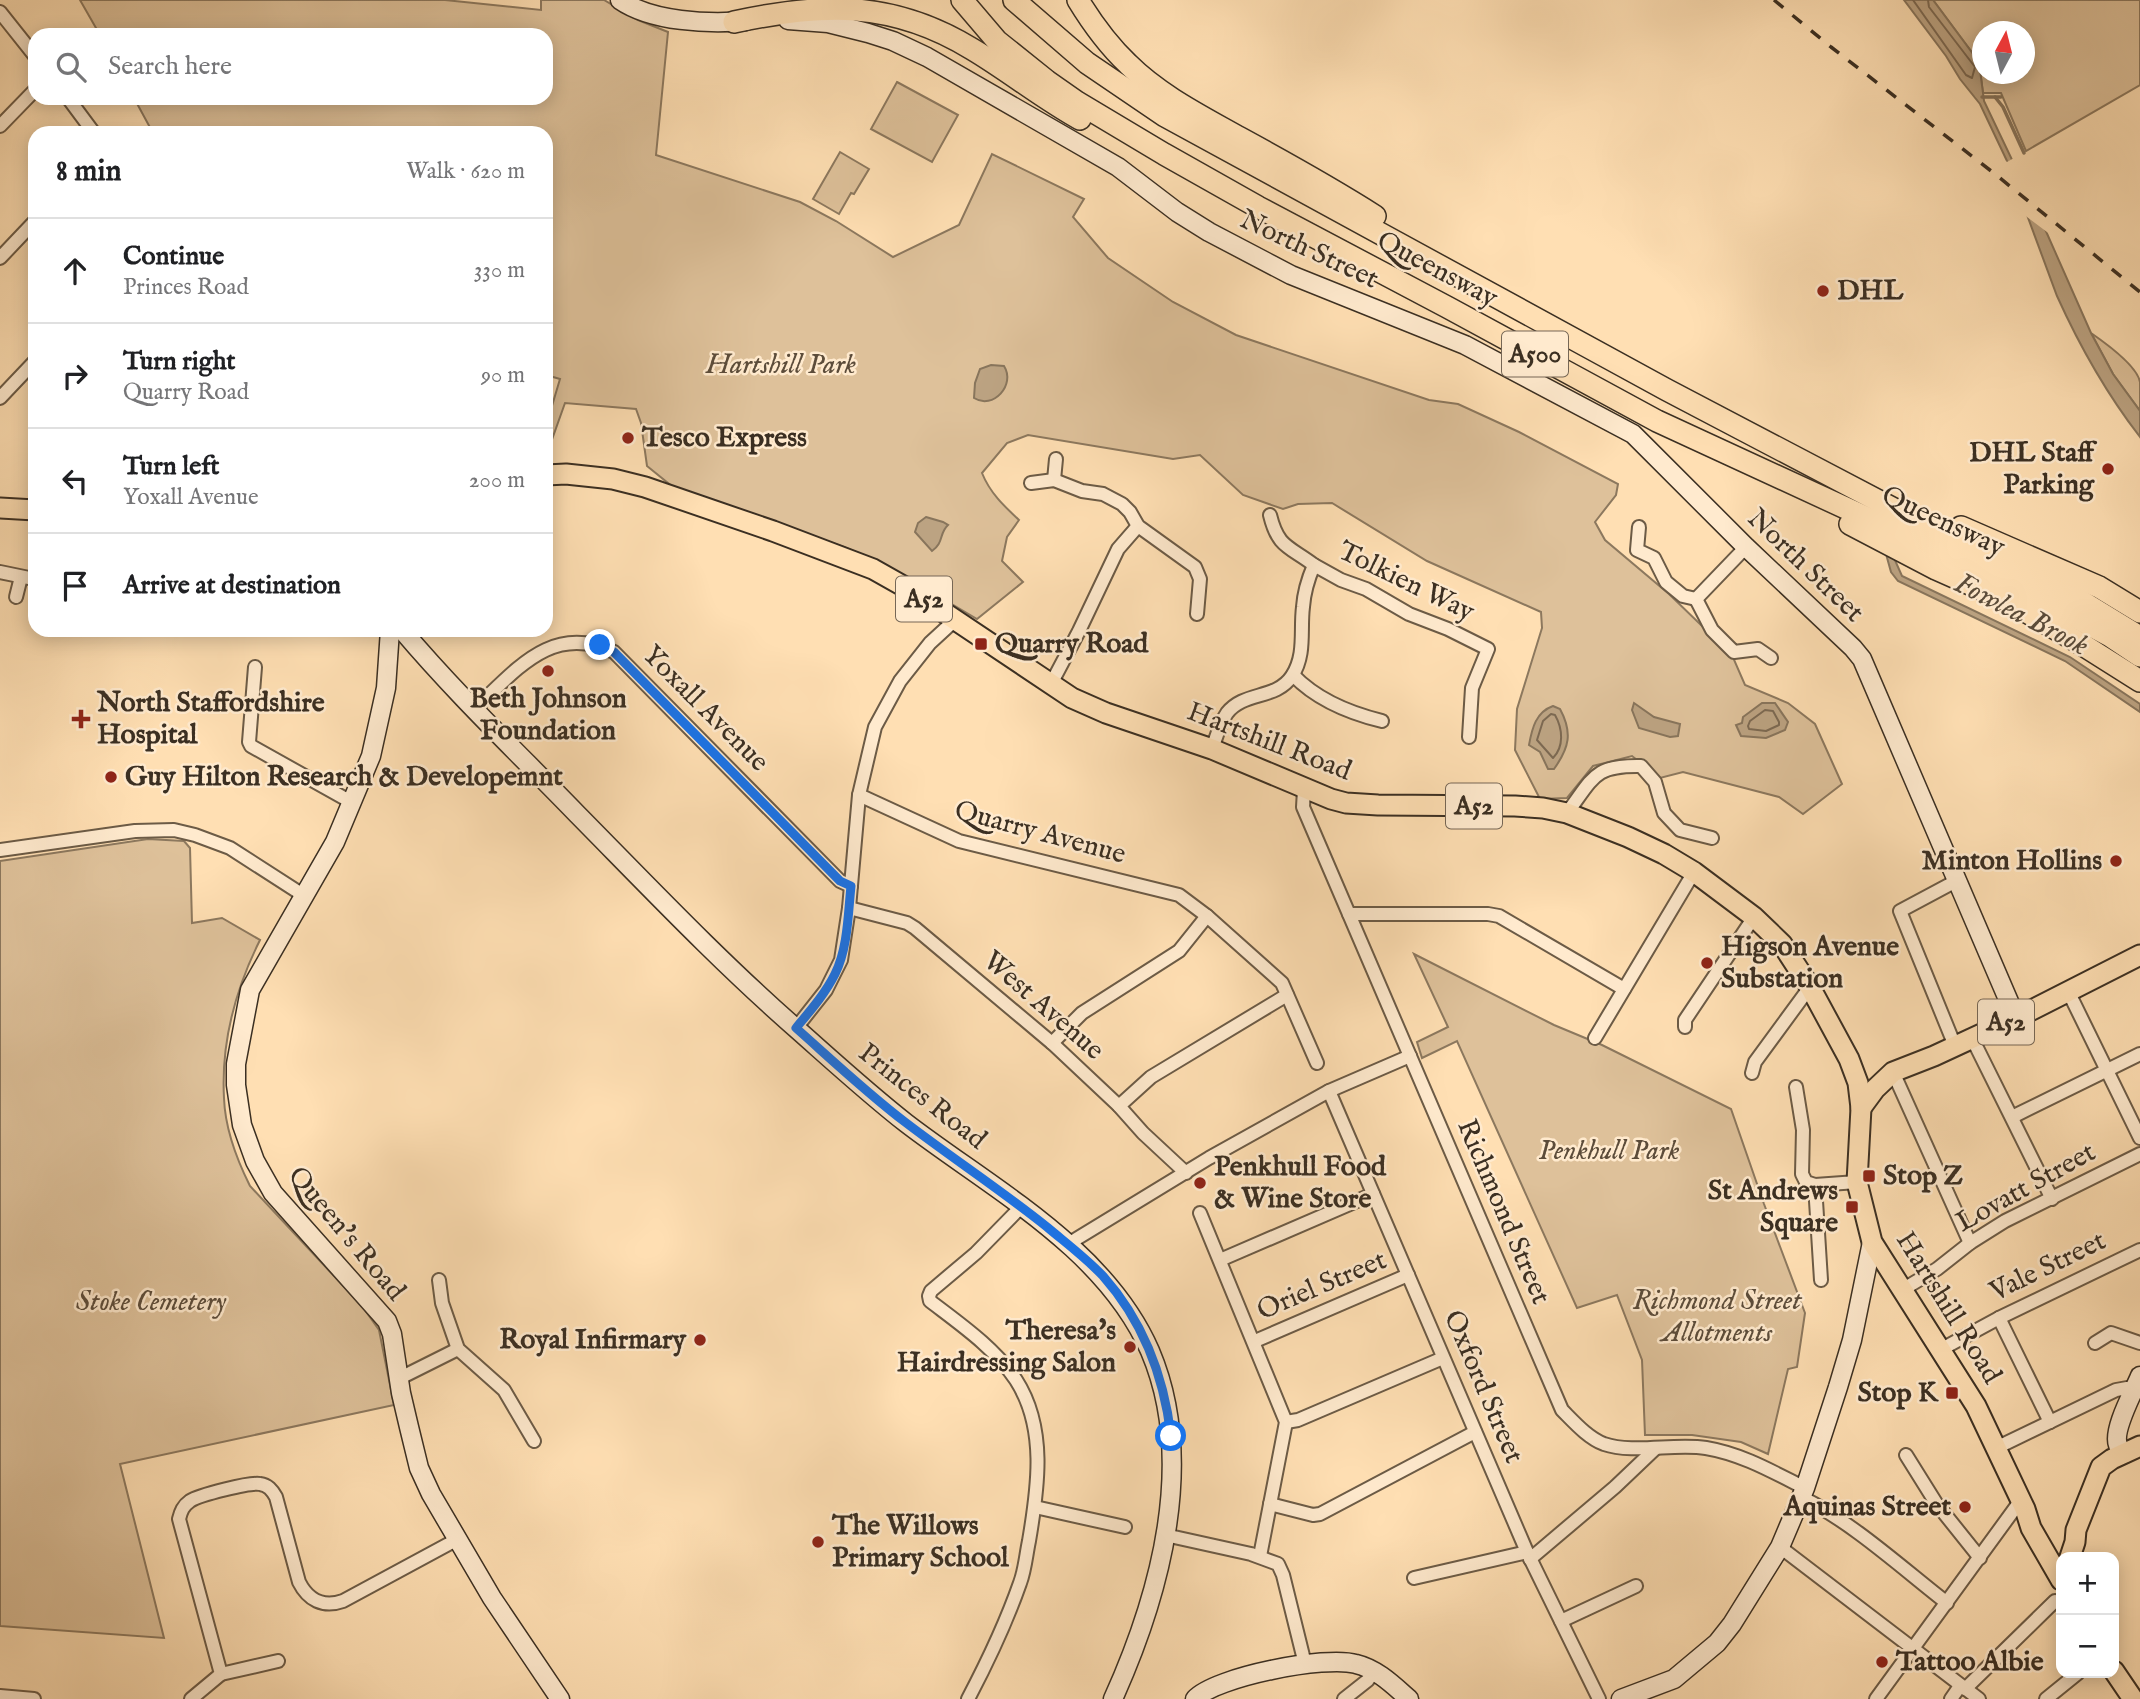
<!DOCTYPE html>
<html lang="en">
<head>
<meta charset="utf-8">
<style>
	:root { --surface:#fff; --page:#f6f6f6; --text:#202124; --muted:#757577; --line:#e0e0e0 }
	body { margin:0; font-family:"IM FELL English",serif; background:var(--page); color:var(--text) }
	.controls { position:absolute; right:21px; bottom:21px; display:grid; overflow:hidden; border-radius:14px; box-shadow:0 4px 18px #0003 }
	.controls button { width:63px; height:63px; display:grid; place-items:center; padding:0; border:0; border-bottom:2px solid var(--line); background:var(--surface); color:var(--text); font:35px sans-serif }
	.compass { position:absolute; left:1972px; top:21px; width:63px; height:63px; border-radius:50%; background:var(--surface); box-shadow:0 4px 18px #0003; rotate:7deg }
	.stop { position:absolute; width:21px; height:21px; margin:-16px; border:5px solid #1a73e8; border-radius:50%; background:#fff }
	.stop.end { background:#1a73e8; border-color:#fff; box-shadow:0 2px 7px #0008 }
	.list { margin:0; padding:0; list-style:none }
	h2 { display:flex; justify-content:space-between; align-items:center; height:91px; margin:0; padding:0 28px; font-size:30px }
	h2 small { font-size:23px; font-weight:400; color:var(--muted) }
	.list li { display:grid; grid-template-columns:46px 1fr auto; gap:21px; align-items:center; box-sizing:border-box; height:105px; padding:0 28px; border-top:2px solid var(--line) }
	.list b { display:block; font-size:26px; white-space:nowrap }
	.list p { margin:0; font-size:23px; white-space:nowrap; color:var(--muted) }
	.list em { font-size:23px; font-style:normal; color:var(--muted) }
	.icon { flex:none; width:38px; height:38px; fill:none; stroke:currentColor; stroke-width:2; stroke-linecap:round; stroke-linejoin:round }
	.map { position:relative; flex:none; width:2140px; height:1699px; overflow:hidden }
	.search { position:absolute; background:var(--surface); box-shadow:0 4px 18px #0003; left:28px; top:28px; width:525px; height:77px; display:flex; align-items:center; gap:18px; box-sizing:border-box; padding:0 24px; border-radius:21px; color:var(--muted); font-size:26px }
	.panel { position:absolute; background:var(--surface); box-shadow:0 4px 18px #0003; left:28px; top:126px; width:525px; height:511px; border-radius:21px }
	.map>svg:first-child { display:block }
</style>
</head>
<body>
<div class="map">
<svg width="2140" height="1699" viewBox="0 0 2140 1699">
	<rect width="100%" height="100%" fill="#ffdfb3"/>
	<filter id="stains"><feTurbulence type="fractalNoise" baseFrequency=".00286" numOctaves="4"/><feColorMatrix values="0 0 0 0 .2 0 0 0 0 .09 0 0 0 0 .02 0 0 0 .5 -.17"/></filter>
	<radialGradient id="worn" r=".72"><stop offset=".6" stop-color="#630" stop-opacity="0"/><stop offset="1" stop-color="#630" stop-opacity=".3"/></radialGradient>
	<!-- green -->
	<g fill="#dec19a" stroke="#8c785e" stroke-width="2" fill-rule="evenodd">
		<path d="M80,0H445L541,10V0H604L638,20L668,32L656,155L800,202L836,221L893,257L959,225L992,154L1084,199L1073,217L1108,258L1173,302L1236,335L1429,400L1458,404L1519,432L1618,484L1616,495L1595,522L1605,540L1669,594L1732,655L1745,685L1788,703L1815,724L1842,784L1803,814L1779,797L1683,772L1660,778L1632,756L1593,766L1567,798L1540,799L1515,750L1517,709L1542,628L1541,612L1427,561L1332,503L1298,504L1283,509L1243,495L1200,455L1173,459L1028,435L1007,443L982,473C990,493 1004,506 1019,520L1007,537L1002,561L1023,582L977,619L884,564L844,547L673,487L647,466L641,423L636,409L565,403L550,445L546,443V426L560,379L546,375V133H153L134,98H546V35H100Z"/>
		<path d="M1933,0H2140V85L2026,151L2001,93H1983L1979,62ZM1982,32H2024V74H1982Z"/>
		<path d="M897,82L958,115L932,162L871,129Z"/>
		<path d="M840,152L869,169L854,194L851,193L839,214L813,199Z"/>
		<path d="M2091,333C2104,342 2137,366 2140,382C2140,390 2140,402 2140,411L2113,374Z"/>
		<path d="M148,839L184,841L190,848L192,923L222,918L260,940C236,988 221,1043 224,1098C225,1127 237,1160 250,1186L362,1306L379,1330L394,1405L120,1464L164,1638L0,1626V861Z"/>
		<path d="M1414,954L1554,1025L1602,1045L1731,1109L1764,1204L1805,1313L1797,1367L1788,1369L1768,1454L1741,1442L1692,1435H1645L1642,1360L1617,1295L1577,1308L1457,1041L1422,1058L1417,1042L1448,1027Z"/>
	</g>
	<!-- water -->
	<g fill="#bca382" stroke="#88755c" stroke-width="2">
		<path d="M1904,0H1933L1979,62L1984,101L2045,229L2091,333L2113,374L2140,411V437C2106,393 2080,347 2057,296L2007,161L1980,104L1960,79L1946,56Z"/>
		<path d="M991,365L1004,366C1016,385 993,410 974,398L975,383L980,369Z"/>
		<path d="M926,517L943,522L948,525C939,533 944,543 932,551L915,532L918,523Z"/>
		<path d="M1886,554L1894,558L1902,576L2070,657L2140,704V712L2065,661L1898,581L1891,572Z"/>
		<path d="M1634,703L1654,717L1680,724L1678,736L1670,737L1639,728L1632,710Z"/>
		<path d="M1762,703H1775L1788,722L1785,730L1766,738L1741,736L1736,725L1742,723L1743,717Z"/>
		<path d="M1553,706L1560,709C1573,733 1569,748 1554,769H1548L1540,752L1529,745C1532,728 1536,712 1553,706Z"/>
	</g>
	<!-- pier -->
	<path fill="#ffdfb3" d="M2001,158L2007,162L2014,158L2051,235L2023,214Z"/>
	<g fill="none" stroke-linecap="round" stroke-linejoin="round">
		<!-- shore -->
		<g stroke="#7c6952" stroke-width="2">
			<path d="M1913,0L1966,75L1972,78L1975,67L1929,7L1928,0"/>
			<path d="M1765,710L1773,711L1779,722V725L1766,731L1749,729L1748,726L1750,721Z"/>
			<path d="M1551,714L1555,715C1563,729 1564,747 1553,758L1537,740L1543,721Z"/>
		</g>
		<!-- stream -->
		<g stroke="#88755c" stroke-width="3.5">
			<path d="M1982,97H2001"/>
			<path d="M1995,97L2003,107L2024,153"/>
		</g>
		<defs>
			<g id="street">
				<path d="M0,12L35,56"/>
				<path d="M68,98L94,133"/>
				<path d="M0,126L35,90"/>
				<path d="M0,258L35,221"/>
				<path d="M0,398L35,361"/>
				<path d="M1054,480L1056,459"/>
				<path d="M1031,483L1054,480L1082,491L1103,494L1122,504L1130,512L1138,526L1195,567L1200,579L1197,614"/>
				<path d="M1270,515C1278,548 1289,546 1314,565"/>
				<path d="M1639,527L1637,550L1654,558L1666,582L1683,596L1696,599"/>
				<path d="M0,572L29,578"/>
				<path d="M16,597L21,577"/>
				<path d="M1696,599L1712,630L1734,652L1758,649L1771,658"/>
				<path d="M1696,599L1746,547"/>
				<path d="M255,667L249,742L251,746L353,803"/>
				<path d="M1293,675C1317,700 1349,713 1382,721"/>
				<path d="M1051,684L1079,631L1118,549L1138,526"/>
				<path d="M473,710C516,671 551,622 614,652L840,881L851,886"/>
				<path d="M1212,749C1216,738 1220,723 1227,713C1244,691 1276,700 1292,676C1306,655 1300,630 1303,607C1304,592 1308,579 1314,565L1341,580L1366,589L1409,614L1448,629L1488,649L1472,688L1469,737"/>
				<path d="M1304,790L1303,807L1562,1410C1574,1422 1588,1438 1604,1444C1633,1454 1675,1443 1706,1448C1742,1454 1773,1472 1805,1488"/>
				<path d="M859,795L959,841L1179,895L1207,916L1282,983L1317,1063"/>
				<path d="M1567,813C1594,777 1594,765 1641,766L1655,782L1664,813L1680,830L1712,838"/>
				<path d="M0,850L135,831L174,830L195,835L230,848L303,895"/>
				<path d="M849,908L907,923L915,928L1052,1043L1119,1106L1143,1133L1186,1173"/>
				<path d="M1349,914H1488L1499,916L1624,989"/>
				<path d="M2069,993L2140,1138"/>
				<path d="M1685,1027V1020L1754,917"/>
				<path d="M796,1028L826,990L841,960L849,908L859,795L875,727L900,681L930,643L955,620"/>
				<path d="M1595,1038L1694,872"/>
				<path d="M1972,1038L2052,1199"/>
				<path d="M1052,1043L1082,1013L1179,951L1207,916"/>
				<path d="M1955,1046L1900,911L1958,880"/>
				<path d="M1893,1072L1970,1243"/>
				<path d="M1752,1073L1755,1062L1810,987"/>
				<path d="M1796,1087L1803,1130L1802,1174L1806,1182L1815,1185L1821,1280"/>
				<path d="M1329,1091L1527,1552L1599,1699"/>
				<path d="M1119,1106L1151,1077L1287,995"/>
				<path d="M2012,1117L2140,1054"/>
				<path d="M1815,1185L1857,1182"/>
				<path d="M1200,1213L1286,1422L1260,1556"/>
				<path d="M1068,1244L1209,1158L1329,1091L1410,1056"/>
				<path d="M1220,1260L1373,1194"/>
				<path d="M439,1280L442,1303L458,1349L504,1390L534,1441"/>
				<path d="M1902,1290L1937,1269L1970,1243L2005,1221L2140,1154"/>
				<path d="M1999,1318L2050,1422"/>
				<path d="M1255,1341L1408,1275"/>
				<path d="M2095,1343L2111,1333L2140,1343"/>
				<path d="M1940,1350L1999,1318L2140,1250"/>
				<path d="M400,1378L458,1349"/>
				<path d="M1286,1422L1298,1420L1443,1358"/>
				<path d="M1996,1448L2116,1390L2127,1388L2134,1391"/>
				<path d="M1906,1455L1936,1503L1980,1558"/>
				<path d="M1801,1497C1852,1522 1902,1568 1947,1603"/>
				<path d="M1270,1504L1313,1515L1320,1514L1475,1432"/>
				<path d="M1035,1507L1125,1527"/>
				<path d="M1165,1535L1251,1554L1278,1564L1283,1575L1305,1664"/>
				<path d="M1780,1547L1979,1699"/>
				<path d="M1530,1559L1615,1487L1656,1448"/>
				<path d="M1414,1578L1527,1552"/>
				<path d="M1561,1621L1636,1586"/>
				<path d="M221,1674L278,1661"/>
				<path d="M1965,1689L2055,1601"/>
				<path d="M0,1696L34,1699"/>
				<path d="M191,1699L221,1674L179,1519C181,1511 183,1506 190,1501C199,1495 250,1482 260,1484C268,1485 272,1490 276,1497L299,1582C308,1600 323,1608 343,1601L456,1540"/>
				<path d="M968,1699C988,1661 1006,1623 1020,1583C1025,1570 1026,1555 1029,1541C1038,1488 1047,1428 1016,1380C995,1348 960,1324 930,1301L929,1296L931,1291L976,1253L1021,1207"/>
				<path d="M1344,1699L1368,1680L1374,1670"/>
				<path d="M1876,1699L2021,1500"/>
				<path d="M1951,1699L1960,1686"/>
				<path d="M2046,1699L2078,1673"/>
			</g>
			<g id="secondary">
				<path d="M620,0C652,22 708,24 746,21"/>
				<path d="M788,20L828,23L868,33L893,41L927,57L1118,167L1177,212L1209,232L1291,275L1465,345L1633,434L1746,547L1853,648L1862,659L2016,1018"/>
				<path d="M390,630L386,688L371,756L335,842L250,990L236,1064V1085L242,1125L255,1161L273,1193L387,1321L392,1334L401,1393L409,1427L419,1468L431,1494L492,1598L560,1699"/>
				<path d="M402,630C457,695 518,753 577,814C649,887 721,963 799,1031C834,1062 869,1094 906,1123C992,1189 1105,1248 1150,1351C1197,1461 1160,1595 1113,1699"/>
				<path d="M2125,1453C2122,1451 2119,1450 2118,1445C2112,1430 2134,1391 2140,1376"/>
				<path d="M1195,1699C1215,1677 1326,1655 1356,1664C1377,1669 1393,1685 1409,1699"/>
				<path d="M1621,1699L1674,1679L1717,1643L1732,1624L1780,1547L1805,1488L1838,1387L1852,1340L1872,1242"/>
			</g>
			<g id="primary">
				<path d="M546,475L566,474L613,479L645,487L773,531L873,569L912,591L1072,698L1106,713L1212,749L1331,799L1346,803L1378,805L1515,806L1543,808L1567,813L1628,837L1664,854L1694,872L1754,917L1782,944L1810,987L1849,1059L1858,1083L1861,1108L1857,1182L1872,1242L1976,1406L2025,1509L2031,1528L2061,1580"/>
				<path d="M0,508L35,510"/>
				<path d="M1861,1108L1875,1089L1893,1072L1934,1056L2016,1018L2140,955"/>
				<path d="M2070,1557L2075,1542L2076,1530L2101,1467L2112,1459L2140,1446"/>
				<path d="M2114,1671L2133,1699"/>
			</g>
			<g id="highway">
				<path d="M962,0L997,41L1047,81L1077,102L1164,154L1258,207L1447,307L1657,421L2030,593L2110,636L2140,656"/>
				<path d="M1014,0L1087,63L1165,116L1667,390L1911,518L2068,593L2140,637"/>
				<path d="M1078,0C1092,23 1108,45 1128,64C1159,95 1201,116 1240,138C1286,163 1331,188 1375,216"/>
				<path d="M734,22C822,3 892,0 972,49C1009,71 1042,98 1080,119"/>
				<path d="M1850,524L1936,569L2008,601L2083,645L2140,681"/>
				<path d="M1961,527L2099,587L2140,612"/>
			</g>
		</defs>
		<!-- street casing -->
		<use href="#street" stroke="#6c5b46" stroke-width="16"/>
		<!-- secondary casing -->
		<use href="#secondary" stroke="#3b2f22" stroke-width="21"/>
		<!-- primary casing -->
		<use href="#primary" stroke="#3b2f22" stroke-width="23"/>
		<!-- highway casing -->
		<use href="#highway" stroke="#3b2f22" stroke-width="24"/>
		<!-- street -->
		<use href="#street" stroke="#ffeace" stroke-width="12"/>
		<!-- secondary -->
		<use href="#secondary" stroke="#ffeace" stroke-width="18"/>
		<!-- primary -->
		<use href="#primary" stroke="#ffdfb3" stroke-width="19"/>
		<!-- highway -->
		<use href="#highway" stroke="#ffdfb3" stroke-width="21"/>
		<!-- rail -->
		<path stroke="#3b2f22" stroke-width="3.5" stroke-dasharray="12 12" stroke-linecap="butt" d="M1774,0L1831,47L1995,174L2140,292"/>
	</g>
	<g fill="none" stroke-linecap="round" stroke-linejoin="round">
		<!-- route -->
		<path stroke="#1a73e8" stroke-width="9" d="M600,645L614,652L840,881L851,886C848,914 848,948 835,974C825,994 810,1011 796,1028C832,1060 867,1093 905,1122C952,1158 1001,1190 1047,1227C1066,1243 1086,1258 1103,1276C1143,1321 1164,1377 1171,1436"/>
	</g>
	<!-- markers -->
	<g fill="#8f2418" stroke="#ffeace" stroke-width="2.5">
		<circle cx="1823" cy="291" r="7"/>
		<circle cx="628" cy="438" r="7"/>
		<circle cx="2108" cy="469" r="7"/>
		<rect x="974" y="637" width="14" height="14" rx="3.5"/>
		<circle cx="548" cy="671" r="7"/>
		<path d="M77.5 708.5h7v7h7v7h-7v7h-7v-7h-7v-7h7z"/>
		<circle cx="111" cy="777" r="7"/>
		<circle cx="2116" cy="861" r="7"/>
		<circle cx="1707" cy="963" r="7"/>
		<rect x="1862" y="1169" width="14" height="14" rx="3.5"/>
		<circle cx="1200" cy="1183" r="7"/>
		<rect x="1845" y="1200" width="14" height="14" rx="3.5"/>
		<circle cx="700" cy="1340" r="7"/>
		<circle cx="1130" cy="1347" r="7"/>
		<rect x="1945" y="1386" width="14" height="14" rx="3.5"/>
		<circle cx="1965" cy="1507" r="7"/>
		<circle cx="818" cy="1542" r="7"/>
		<circle cx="1882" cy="1662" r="7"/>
	</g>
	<g text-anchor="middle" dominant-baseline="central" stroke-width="5" stroke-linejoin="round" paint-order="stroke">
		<!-- shield labels -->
		<g fill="#ffeace" stroke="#766756" stroke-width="2">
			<rect x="1502" y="331.5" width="66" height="45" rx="5"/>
			<rect x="896" y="576.5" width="56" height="45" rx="5"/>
			<rect x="1446" y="783.5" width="56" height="45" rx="5"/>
			<rect x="1978" y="999.5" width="56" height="45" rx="5"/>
		</g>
		<g font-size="26" font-weight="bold" fill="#3b2f22">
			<text x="1535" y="354">A500</text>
			<text x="924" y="599">A52</text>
			<text x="1474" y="806">A52</text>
			<text x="2006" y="1022">A52</text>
		</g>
		<!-- street labels -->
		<g font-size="28" fill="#3b2f22" stroke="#ffeace">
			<text transform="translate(1309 250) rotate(25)">North Street</text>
			<text transform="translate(1437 270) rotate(28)">Queensway</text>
			<text transform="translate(1943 522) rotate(25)">Queensway</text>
			<text transform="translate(1805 566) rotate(44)">North Street</text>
			<text transform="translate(1406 582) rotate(26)">Tolkien Way</text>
			<text transform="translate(705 709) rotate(45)">Yoxall Avenue</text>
			<text transform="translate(1269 742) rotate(21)">Hartshill Road</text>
			<text transform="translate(1040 833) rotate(15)">Quarry Avenue</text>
			<text transform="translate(1043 1006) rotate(41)">West Avenue</text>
			<text transform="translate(922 1097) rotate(38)">Princes Road</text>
			<text transform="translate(2026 1188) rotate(-29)">Lovatt Street</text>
			<text transform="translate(1503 1212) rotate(67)">Richmond Street</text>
			<text transform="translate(346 1234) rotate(50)">Queen's Road</text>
			<text transform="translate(2048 1267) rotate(-26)">Vale Street</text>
			<text transform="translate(1322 1286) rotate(-23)">Oriel Street</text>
			<text transform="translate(1948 1308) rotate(58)">Hartshill Road</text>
			<text transform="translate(1483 1387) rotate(67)">Oxford Street</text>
		</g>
		<!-- poi labels -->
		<g font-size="28" font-weight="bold" fill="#3b2f22" stroke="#ffeace" text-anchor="start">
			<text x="1837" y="291">DHL</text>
			<text x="642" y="438">Tesco Express</text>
			<text x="2094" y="453" text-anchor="end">DHL Staff<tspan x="2094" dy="32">Parking</tspan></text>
			<text x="995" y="644">Quarry Road</text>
			<text x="548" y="699" text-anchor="middle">Beth Johnson<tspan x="548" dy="32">Foundation</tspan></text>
			<text x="97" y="703">North Staffordshire<tspan x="97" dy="32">Hospital</tspan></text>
			<text x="125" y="777">Guy Hilton Research &amp; Developemnt</text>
			<text x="2102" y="861" text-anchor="end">Minton Hollins</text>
			<text x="1721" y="947">Higson Avenue<tspan x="1721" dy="32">Substation</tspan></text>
			<text x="1214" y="1167">Penkhull Food<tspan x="1214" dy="32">&amp; Wine Store</tspan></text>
			<text x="1883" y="1176">Stop Z</text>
			<text x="1838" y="1191" text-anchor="end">St Andrews<tspan x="1838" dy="32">Square</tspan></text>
			<text x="1116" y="1331" text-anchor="end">Theresa's<tspan x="1116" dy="32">Hairdressing Salon</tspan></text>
			<text x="686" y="1340" text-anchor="end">Royal Infirmary</text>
			<text x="1938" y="1393" text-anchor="end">Stop K</text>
			<text x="1951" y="1507" text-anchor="end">Aquinas Street</text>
			<text x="832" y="1526">The Willows<tspan x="832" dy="32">Primary School</tspan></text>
			<text x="1896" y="1662">Tattoo Albie</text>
		</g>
		<!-- park labels -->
		<g font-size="28" font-style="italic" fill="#5c4c3a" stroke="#ffeace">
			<text x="781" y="365">Hartshill Park</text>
			<text x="1609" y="1151">Penkhull Park</text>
			<text x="1717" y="1301">Richmond Street<tspan x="1717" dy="32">Allotments</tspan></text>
			<text x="151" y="1302">Stoke Cemetery</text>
		</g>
		<!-- water labels -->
		<g font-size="30" font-style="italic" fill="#5b4c3a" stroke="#ffeace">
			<text transform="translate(2021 615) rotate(27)">Fowlea Brook</text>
		</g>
	</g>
	<rect width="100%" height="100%" filter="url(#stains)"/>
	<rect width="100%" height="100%" fill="url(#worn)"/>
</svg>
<div class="controls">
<button>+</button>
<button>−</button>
</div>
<svg class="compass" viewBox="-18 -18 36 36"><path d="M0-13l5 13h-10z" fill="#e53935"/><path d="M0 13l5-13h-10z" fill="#757577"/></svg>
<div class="stop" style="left:1171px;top:1436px"></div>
<div class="stop end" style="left:600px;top:645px"></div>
<div class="search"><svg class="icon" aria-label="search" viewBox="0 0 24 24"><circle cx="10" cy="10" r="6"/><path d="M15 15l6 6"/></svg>Search here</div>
<section class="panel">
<h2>8 min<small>Walk · 620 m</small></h2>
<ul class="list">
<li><svg class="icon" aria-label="ahead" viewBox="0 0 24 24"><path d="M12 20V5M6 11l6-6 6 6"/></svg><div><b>Continue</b><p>Princes Road</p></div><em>330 m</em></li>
<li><svg class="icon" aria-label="right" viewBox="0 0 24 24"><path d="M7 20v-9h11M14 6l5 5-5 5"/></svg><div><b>Turn right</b><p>Quarry Road</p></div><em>90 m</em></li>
<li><svg class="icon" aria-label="left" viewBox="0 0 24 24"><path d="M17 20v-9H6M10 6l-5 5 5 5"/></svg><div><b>Turn left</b><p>Yoxall Avenue</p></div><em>200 m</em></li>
<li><svg class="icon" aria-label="arrive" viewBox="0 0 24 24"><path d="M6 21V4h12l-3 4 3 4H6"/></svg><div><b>Arrive at destination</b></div></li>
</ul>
</section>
</div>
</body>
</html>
